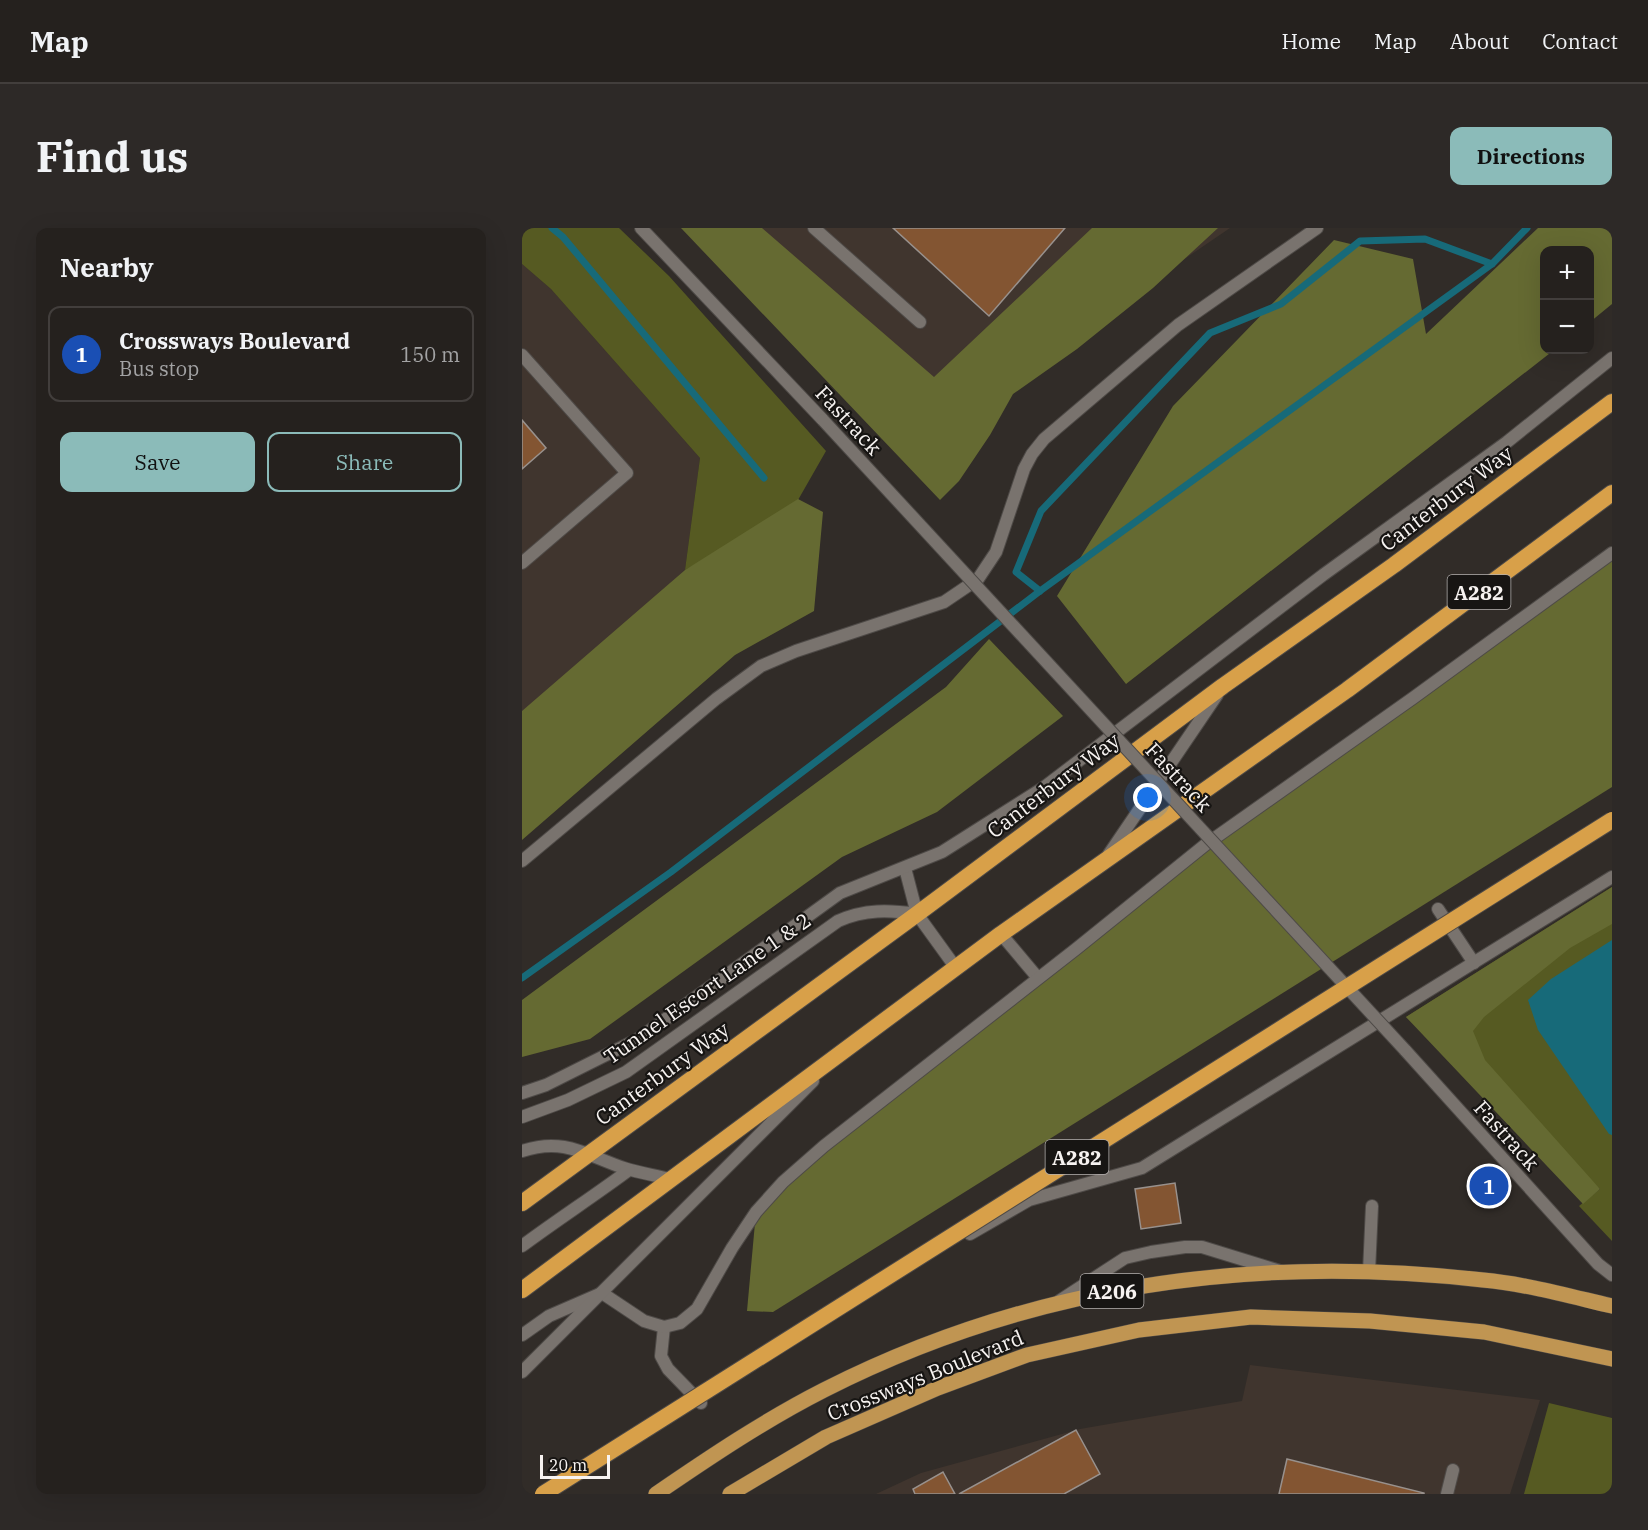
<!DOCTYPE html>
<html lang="en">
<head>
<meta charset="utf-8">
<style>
	:root { --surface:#25211e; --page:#2d2927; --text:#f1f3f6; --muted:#a3a3a4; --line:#423e3c; --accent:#8bbbb9 }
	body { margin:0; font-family:"IBM Plex Serif",serif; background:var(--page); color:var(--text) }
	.controls { position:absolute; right:18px; top:18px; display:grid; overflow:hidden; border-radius:12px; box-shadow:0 6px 24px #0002 }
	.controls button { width:54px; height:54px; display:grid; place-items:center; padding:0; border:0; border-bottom:2px solid var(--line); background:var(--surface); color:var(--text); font:30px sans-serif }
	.scale { position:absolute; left:18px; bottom:15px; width:70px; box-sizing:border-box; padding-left:6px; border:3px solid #f7f3f1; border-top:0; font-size:16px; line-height:21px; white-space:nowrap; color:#f7f3f1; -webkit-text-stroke:4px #171513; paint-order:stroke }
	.you { position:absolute; left:626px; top:570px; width:21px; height:21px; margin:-15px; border:4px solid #fff; border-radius:50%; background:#1a73e8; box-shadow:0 0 0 9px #1a73e833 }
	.badge { display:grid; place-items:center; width:39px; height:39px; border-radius:50%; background:var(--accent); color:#fff; font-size:20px; font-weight:700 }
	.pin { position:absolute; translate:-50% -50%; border:3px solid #fff; box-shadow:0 2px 6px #0006 }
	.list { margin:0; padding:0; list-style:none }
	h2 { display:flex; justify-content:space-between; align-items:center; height:78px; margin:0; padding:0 24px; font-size:26px }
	h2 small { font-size:20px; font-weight:400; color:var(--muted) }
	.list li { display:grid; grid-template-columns:39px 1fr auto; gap:18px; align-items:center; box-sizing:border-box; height:96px; margin:0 12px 12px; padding:0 12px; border:2px solid var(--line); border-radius:12px }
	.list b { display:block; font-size:22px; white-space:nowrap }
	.list p { margin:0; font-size:20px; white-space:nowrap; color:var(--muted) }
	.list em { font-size:20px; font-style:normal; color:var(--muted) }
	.actions { display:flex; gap:12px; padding:18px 24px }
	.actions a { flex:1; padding:14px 0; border:2px solid var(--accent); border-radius:12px; text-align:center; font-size:21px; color:var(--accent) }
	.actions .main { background:var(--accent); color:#111 }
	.map { position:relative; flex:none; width:1090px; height:1266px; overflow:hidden; border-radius:12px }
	header { display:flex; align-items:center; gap:36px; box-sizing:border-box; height:84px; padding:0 30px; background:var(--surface); border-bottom:2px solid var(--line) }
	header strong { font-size:28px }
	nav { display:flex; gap:33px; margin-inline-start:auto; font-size:21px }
	.intro { display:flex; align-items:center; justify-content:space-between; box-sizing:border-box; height:144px; padding:0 36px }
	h1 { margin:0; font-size:42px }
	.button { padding:15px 27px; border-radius:12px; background:var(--accent); color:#111; font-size:21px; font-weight:700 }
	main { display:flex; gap:36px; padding:0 36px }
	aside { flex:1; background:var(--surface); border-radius:12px; box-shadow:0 6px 24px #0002 }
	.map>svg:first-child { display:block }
</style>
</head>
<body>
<header>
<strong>Map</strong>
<nav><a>Home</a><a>Map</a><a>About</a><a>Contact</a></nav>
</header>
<div class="intro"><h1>Find us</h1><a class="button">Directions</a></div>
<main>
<aside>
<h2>Nearby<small></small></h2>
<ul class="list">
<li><span class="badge" style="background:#1a4fb4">1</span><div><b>Crossways Boulevard</b><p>Bus stop</p></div><em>150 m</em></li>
</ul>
<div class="actions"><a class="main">Save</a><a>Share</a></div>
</aside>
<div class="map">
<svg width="1090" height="1266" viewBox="0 0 1090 1266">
	<rect width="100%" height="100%" fill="#312c28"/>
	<!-- built -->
	<g fill="#40352e">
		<path d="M220,0H708L422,195Z"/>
		<path d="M0,36L29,61L178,230L163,342L0,488Z"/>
		<path d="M728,1137L1018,1172L988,1266H354L399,1245L558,1201L720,1173Z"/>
	</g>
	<!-- green -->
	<g fill="#565a22">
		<path d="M0,0H97L147,48L304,223L268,286L163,342L178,230L29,61L0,36Z"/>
		<path d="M1090,659V1013L1057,978L1078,961L884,789Z"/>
		<path d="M1027,1175L1090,1190V1266H1002Z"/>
	</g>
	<!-- forest -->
	<g fill="#656a32">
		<path d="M159,0H240L412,149L570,0H696L631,60L555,121L491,166L468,207L437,253L418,272Z"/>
		<path d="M1016,0H1090V76L1068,94V22H1023V122H1032L604,456L535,368L651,178L812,12L891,31L904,106Z"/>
		<path d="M276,271L301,284L292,383L213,427L0,612V483L163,342Z"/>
		<path d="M1090,325V559L251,1084L225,1083L234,984L261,954L662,634Z"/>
		<path d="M467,411L541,488L415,584L320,629L68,811L0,829V772L424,459Z"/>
		<path d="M1090,659V696L1048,720L962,789L951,803L963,832L1078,961L1061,976L884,789Z"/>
	</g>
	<!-- water -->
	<path fill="#176a79" d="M1090,712V907L1087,906L1016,802L1006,772L1029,751Z"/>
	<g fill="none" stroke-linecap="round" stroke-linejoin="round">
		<!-- stream -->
		<g stroke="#176a79" stroke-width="7">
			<path d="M30,0L41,9L242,250"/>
			<path d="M518,363L494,344L519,283L688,105L759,76L838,13L903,11L970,36"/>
			<path d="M0,750L149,644L518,363L970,36L1005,0"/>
		</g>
	</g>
	<!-- building -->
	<g fill="#835532" stroke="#98918d" stroke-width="1.5">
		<path d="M371,0H543L467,88Z"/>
		<path d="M0,192L24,220L0,241Z"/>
		<path d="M653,955L659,995L619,1001L613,961Z"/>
		<path d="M554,1202L578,1246L542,1266H437Z"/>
		<path d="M765,1231L902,1265V1266H757Z"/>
		<path d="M421,1244L433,1266H393L391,1261Z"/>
	</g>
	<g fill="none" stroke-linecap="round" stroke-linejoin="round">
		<defs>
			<g id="service">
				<path d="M119,0L301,192"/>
				<path d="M292,0L398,94"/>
				<path d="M0,127L105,245L0,335"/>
				<path d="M587,626L695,467"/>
				<path d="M0,633L194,471L239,438L274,423L422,374L456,351L474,324L502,241L510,226L522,211L656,97L795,0"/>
				<path d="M383,640L395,686L434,740"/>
				<path d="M916,681L952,735"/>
				<path d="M479,706L516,750"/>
				<path d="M883,822L1076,1036L1090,1047"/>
				<path d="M0,865L24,857L116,811L318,665L420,624L521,560L801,347L985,214L1090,130"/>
				<path d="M0,889L46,872L104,844L316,693C343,681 367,682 395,686"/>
				<path d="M0,923C42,909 64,927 102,940C117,945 133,947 148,951"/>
				<path d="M448,1006L507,972L620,940L1090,649"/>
				<path d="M0,1018C35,992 72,968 107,942"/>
				<path d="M847,1044L850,978"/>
				<path d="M537,1073L603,1030L629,1024L663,1019H680L758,1043"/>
				<path d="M142,1099L139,1128L146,1141L179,1175"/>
				<path d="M0,1107L27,1088L80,1065L122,1093L142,1099L158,1095L175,1081L210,1020L234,984L261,954L302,918L554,721L683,617L891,470L1090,325"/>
				<path d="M0,1144L291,853"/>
				<path d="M925,1266L931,1242"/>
			</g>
			<g id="primary">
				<path d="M134,1266C188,1229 243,1192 302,1162C509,1057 731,1026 961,1052C1004,1056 1047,1068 1090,1078"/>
				<path d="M208,1266L304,1209L416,1160L505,1127L617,1102L729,1089L848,1093L962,1104L1090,1131"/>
			</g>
			<g id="trunk">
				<path d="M0,975L395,686L701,458L872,337L1090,174"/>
				<path d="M0,1062L479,706L825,462L1090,265"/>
			</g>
		</defs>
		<!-- service casing -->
		<use href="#service" stroke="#4e4a47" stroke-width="14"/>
		<!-- primary casing -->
		<use href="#primary" stroke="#4e4a47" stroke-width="16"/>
		<!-- trunk casing -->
		<use href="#trunk" stroke="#4e4a47" stroke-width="18"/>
		<!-- service -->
		<use href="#service" stroke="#79736e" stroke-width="12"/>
		<!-- primary -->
		<use href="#primary" stroke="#c09552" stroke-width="15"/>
		<!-- trunk -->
		<use href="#trunk" stroke="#d8a049" stroke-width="16"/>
		<defs>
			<path id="service-bridge" d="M301,192L883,822"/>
			<path id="trunk-bridge" d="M21,1266L1090,592"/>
		</defs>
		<!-- service-bridge casing -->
		<use href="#service-bridge" stroke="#4e4a47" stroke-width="14" stroke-linecap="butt"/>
		<!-- trunk-bridge casing -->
		<use href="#trunk-bridge" stroke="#4e4a47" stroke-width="18" stroke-linecap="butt"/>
		<!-- service-bridge -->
		<use href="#service-bridge" stroke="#79736e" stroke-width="12"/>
		<!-- trunk-bridge -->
		<use href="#trunk-bridge" stroke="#d8a049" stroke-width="16"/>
	</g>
	<g text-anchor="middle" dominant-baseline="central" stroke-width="4.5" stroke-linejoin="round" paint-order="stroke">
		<!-- shield labels -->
		<g fill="#171513" stroke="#b4b0ae" stroke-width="1.5">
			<rect x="925.5" y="347" width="63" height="34" rx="4.5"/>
			<rect x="523.5" y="912" width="63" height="34" rx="4.5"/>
			<rect x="558.5" y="1046" width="63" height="34" rx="4.5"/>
		</g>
		<g font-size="20" font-weight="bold" fill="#f7f3f1">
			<text x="957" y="364">A282</text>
			<text x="555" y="929">A282</text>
			<text x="590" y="1063">A206</text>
		</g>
		<!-- street labels -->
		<g font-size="21" fill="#f7f3f1" stroke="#171513">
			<text transform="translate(327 192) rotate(47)">Fastrack</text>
			<text transform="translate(924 270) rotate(-37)">Canterbury Way</text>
			<text transform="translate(657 549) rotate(47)">Fastrack</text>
			<text transform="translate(531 557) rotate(-37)">Canterbury Way</text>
			<text transform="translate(185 760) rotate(-35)">Tunnel Escort Lane 1 &amp; 2</text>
			<text transform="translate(140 845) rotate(-36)">Canterbury Way</text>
			<text transform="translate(985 907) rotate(48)">Fastrack</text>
			<text transform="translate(403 1147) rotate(-22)">Crossways Boulevard</text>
		</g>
	</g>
</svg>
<div class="controls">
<button>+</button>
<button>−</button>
</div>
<div class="scale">20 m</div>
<div class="you"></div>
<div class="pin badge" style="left:967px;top:958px;background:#1a4fb4">1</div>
</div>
</main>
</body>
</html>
